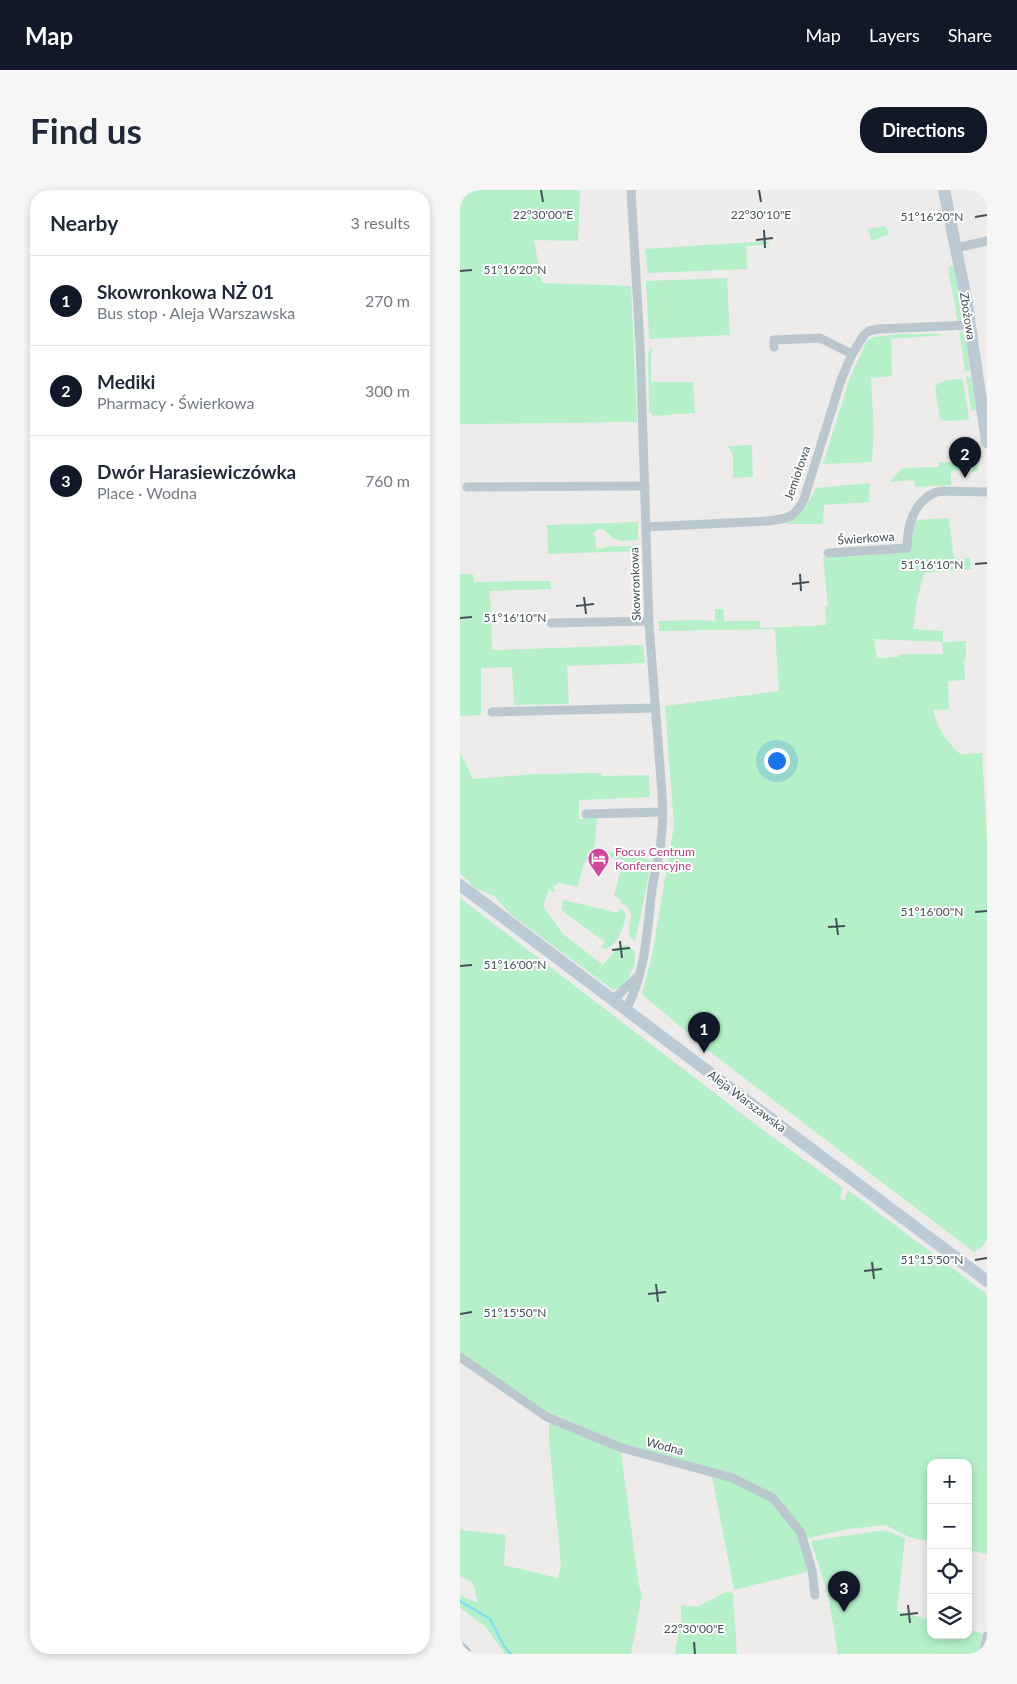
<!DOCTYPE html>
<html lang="en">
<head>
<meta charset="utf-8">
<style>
	:root { --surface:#fff; --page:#f6f6f7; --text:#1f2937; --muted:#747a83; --line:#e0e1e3; --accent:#111827 }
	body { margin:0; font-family:Lato,sans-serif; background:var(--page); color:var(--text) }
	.controls { position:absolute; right:15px; bottom:15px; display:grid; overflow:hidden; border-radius:10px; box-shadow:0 2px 8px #0003 }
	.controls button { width:45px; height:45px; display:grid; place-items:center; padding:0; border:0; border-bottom:1px solid var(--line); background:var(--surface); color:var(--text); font:25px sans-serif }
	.you { position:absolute; left:316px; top:570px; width:18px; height:18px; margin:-12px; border:4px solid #fff; border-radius:50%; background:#1a73e8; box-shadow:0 0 0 8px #1a73e833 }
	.badge { display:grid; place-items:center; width:32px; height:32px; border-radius:50%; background:var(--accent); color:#fff; font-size:16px; font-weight:700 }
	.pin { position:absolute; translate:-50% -41px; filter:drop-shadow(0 1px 2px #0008) }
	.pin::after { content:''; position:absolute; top:26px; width:18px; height:15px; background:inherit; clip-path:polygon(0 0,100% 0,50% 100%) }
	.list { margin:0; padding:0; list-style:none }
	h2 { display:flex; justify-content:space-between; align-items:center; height:65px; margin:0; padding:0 20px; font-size:21px }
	h2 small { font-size:16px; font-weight:400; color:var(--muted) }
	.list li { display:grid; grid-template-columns:32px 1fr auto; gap:15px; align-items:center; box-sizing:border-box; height:90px; padding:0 20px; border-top:1px solid var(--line) }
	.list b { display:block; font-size:19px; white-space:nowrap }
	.list p { margin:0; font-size:16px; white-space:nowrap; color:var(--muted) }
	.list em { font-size:16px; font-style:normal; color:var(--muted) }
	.icon { flex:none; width:28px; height:28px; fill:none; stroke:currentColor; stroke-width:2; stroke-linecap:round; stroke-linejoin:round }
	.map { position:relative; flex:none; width:527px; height:1464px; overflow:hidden; border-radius:20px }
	header { display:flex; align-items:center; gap:30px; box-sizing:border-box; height:70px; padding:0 25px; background:var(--accent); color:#fff }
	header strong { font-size:24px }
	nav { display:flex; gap:28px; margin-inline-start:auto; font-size:18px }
	.intro { display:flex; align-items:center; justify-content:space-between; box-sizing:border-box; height:120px; padding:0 30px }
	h1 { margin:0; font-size:35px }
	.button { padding:12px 22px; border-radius:20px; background:var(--accent); color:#fff; font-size:18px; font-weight:700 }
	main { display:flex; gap:30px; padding:0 30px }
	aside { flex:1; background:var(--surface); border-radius:20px; box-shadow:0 2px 8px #0003 }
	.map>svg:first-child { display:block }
</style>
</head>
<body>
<header>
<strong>Map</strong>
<nav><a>Map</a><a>Layers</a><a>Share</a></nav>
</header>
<div class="intro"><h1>Find us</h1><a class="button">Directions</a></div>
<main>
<aside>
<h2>Nearby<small>3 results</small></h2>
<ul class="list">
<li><span class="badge">1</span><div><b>Skowronkowa NŻ 01</b><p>Bus stop · Aleja Warszawska</p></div><em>270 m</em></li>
<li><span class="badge">2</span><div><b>Mediki</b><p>Pharmacy · Świerkowa</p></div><em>300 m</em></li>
<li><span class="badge">3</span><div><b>Dwór Harasiewiczówka</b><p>Place · Wodna</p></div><em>760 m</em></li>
</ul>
</aside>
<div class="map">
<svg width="527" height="1464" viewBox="0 0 527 1464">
	<rect width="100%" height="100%" fill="#eeebeb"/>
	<!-- green -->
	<g fill="#b5f0c9" fill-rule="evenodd">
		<path d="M0,0H120L118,51L74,50L82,93L171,96L177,232L0,234Z"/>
		<path d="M426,36L429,44L412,51L408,39Z"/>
		<path d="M309,51V54L286,56L287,79L188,83L185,59Z"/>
		<path d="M493,75L503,127L498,133L488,77Z"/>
		<path d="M267,88L270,145L189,149L186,91Z"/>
		<path d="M499,140L505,144L510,179L509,181H505Z"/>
		<path d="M440,144H478L484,145L431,149L432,186L411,188L414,242L412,272L363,274L390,187L407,151L413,147Z"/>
		<path d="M190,159H194L191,162V192H233L235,223L193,226L189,221L188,165Z"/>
		<path d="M506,186L511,188L516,220H511Z"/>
		<path d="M500,189L503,190L509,230L484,231L480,229L475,198C479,189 492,190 500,189Z"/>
		<path d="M292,255L293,287L273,288V265L268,256Z"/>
		<path d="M479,272H517L518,281L511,282L512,279L511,278C504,282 499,278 491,282V295L455,297L454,290L430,292L442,278L479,277Z"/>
		<path d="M410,293L409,312L364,315L363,334H325C342,326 348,314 356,298Z"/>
		<path d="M489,328L494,369L510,368L511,379L464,383L457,410L453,439L483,441V452L506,451V468L504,469L505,490L488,491L489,519L473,520C478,539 486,551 500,564L522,563L527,649V1049L522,1057L514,1062L250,862L182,804L192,766L214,636L205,516L319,501L315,439L199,441V431L239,430L255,431V419H263L264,431H300V438L366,435L365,416H368L363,367L450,361L453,336L456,330ZM414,449L482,452L483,464H441L438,467L417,468Z"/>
		<path d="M178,332V350L160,351L153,348L143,339H138L133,343V346H135L136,359L153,356H179V361L88,364L87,335Z"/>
		<path d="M0,384H13L14,392L90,391L91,399L30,401L32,460L183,455L185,473L107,476L109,514L54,515L52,477L21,478V525L0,526Z"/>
		<path d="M0,562L13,589L74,584L141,583L142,586L189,585L190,607L119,610V629L137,628L134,661H146L192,670L175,751C158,740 184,722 160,713L161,710L154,706L163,670L144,666L142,673L127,669L126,672H124L118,697L99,693L93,697L95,701L94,703L89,699L83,716L103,744L143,775L159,756L168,755L175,762C177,774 165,803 152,799L49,723L35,707L24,701L16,699L0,683Z"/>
		<path d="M0,708L299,937L383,998L380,1008L384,1011L388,1000L527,1104V1364L508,1360V1273H471V1352L449,1347L425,1335L388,1339L345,1349L320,1309L314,1304L279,1286L163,1254L86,1221L0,1162Z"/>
		<path d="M104,710L158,723L159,719L163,720L166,725C163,737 159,755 145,759L141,757L145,752L101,720Z"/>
		<path d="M93,1233L161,1262L179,1396L182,1404L171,1464H45L25,1436L0,1418V1405L18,1413L13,1393L0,1386V1334L1,1340L46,1345L44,1375L98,1388L101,1375L89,1251V1234Z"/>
		<path d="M252,1286L273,1292L312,1311L338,1345L348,1379L347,1382L274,1400Z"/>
		<path d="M424,1340L445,1348L437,1421L471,1430V1445H508V1440L522,1443L518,1464H378L368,1404L351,1351Z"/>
		<path d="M266,1402L273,1403L277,1464H215L221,1429V1415L237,1417Z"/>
	</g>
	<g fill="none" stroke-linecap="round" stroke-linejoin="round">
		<!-- stream -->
		<path stroke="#80dff0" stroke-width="2.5" d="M0,1411L30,1429L44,1456L51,1464"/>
		<!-- street -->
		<g stroke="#bbc7cf" stroke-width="9">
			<path d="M496,58L527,51"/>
			<path d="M314,157V150L360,148L392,164"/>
			<path d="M7,297L185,296"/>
			<path d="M186,337L307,331C327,329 335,328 344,309L381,190L392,164L404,145L409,141L418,139L510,135"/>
			<path d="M368,363L447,358C448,350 447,341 450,334C454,319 465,303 482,301L527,302"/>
			<path d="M91,433L189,431"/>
			<path d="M32,522L195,518"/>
			<path d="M126,624L203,622"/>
			<path d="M153,810L177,787"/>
			<path d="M166,819C186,784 187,739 192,699C194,683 200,667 201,650C203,635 203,619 202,604L189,434L180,154L171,0"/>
			<path d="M0,1167L87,1227L162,1258L273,1288L313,1308L341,1343L352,1380L355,1405"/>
			<path d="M523,1464L527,1446"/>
		</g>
		<!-- secondary -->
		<g stroke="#bccad6" stroke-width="12">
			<path d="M484,0L506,108L527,252"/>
			<path d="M0,695L527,1091"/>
		</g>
		<!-- primary -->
		<path stroke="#a9bdcd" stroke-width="14" d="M0,1459L5,1464"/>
	</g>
	<!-- ticks -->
	<path fill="none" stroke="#435059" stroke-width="2" d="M81,0L83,12M299,0L301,12M515,27L527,25M304,40L305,58M296,50L313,48M0,81L12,80M515,374L527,373M340,384L341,401M332,394L349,392M124,407L126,424M116,416L134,414M0,428L12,427M515,722L527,721M376,728L378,745M368,737L385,736M160,751L162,768M152,760L170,758M0,776L12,775M515,1070L527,1068M412,1072L414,1089M404,1081L422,1079M196,1094L198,1112M188,1104L206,1102M0,1124L12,1122M448,1415L450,1433M440,1425L458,1423M234,1452L235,1464"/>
	<!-- icons -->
	<defs>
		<symbol id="hotel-pin" viewBox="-11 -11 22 30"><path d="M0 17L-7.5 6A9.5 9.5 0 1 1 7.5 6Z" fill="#d1479c" stroke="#fff"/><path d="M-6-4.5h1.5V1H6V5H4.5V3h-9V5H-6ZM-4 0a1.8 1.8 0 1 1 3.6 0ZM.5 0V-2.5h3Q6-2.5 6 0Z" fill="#fff"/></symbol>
	</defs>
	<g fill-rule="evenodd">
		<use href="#hotel-pin" x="126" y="656" width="25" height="34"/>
	</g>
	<g text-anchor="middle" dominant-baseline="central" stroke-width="4" stroke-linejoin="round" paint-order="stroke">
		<!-- street labels -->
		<g font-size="12" fill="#435059" stroke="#fff">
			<text transform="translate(508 126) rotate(81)">Zbożowa</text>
			<text transform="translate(337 283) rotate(-71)">Jemiołowa</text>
			<text transform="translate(406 348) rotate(-4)">Świerkowa</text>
			<text transform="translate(175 394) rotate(-92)">Skowronkowa</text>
			<text transform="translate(287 911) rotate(37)">Aleja Warszawska</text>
			<text transform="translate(205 1256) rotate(15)">Wodna</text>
		</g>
		<!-- hotel labels -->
		<g font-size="12" fill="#b23c85" stroke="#fff" text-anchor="start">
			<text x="155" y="661">Focus Centrum<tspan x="155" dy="14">Konferencyjne</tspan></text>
		</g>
	</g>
	<g font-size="12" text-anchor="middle" fill="#435059" stroke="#fff" stroke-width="4" stroke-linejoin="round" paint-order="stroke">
		<text x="83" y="29">22°30'00"E</text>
		<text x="301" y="29">22°30'10"E</text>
		<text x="472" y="31">51°16'20"N</text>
		<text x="55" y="84">51°16'20"N</text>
		<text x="472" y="379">51°16'10"N</text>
		<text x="55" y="432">51°16'10"N</text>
		<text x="472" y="726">51°16'00"N</text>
		<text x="55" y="779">51°16'00"N</text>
		<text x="472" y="1074">51°15'50"N</text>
		<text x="55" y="1127">51°15'50"N</text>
		<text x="234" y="1443">22°30'00"E</text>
	</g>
</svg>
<div class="controls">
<button>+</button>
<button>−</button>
<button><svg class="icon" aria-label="locate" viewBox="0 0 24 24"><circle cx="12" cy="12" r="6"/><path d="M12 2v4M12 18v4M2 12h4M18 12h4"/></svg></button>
<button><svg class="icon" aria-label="layers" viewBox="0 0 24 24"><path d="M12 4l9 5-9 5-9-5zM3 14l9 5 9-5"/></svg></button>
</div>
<div class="you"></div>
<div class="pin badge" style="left:244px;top:863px">1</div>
<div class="pin badge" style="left:505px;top:288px">2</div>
<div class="pin badge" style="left:384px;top:1422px">3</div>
</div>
</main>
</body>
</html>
